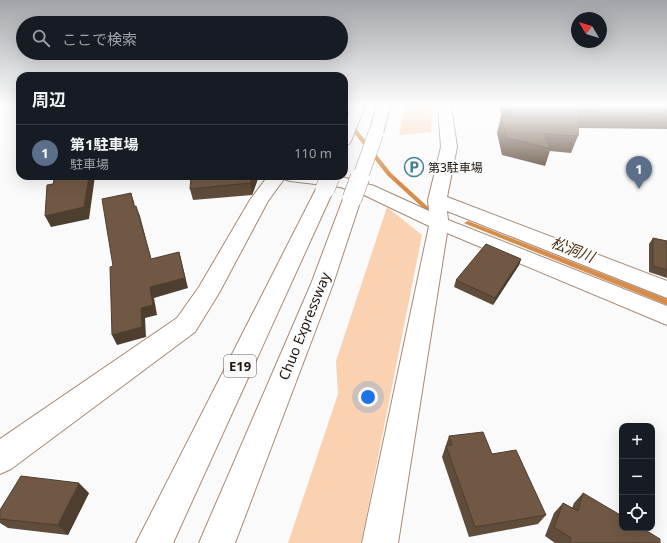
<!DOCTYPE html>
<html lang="ja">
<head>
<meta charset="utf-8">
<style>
	:root { --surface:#171b24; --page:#20242c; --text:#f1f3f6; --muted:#9ea1a6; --line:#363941; --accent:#d93025 }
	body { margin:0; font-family:"Noto Sans","Noto Sans JP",sans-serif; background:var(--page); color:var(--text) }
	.controls { position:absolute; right:12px; bottom:12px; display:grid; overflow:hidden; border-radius:8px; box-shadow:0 4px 16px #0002 }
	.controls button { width:36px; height:36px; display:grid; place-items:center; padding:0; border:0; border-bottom:1px solid var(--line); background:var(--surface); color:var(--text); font:20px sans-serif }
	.compass { position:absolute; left:571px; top:12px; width:36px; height:36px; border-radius:50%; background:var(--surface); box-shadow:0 4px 16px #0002; rotate:308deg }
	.you { position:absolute; left:368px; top:397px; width:14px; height:14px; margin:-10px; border:3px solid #fff; border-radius:50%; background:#1a73e8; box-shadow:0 0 0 6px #1a73e833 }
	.badge { display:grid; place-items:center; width:26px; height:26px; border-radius:50%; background:var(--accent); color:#fff; font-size:13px; font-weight:700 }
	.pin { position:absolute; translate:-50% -33px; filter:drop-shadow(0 1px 2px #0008) }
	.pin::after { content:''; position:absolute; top:21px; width:14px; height:12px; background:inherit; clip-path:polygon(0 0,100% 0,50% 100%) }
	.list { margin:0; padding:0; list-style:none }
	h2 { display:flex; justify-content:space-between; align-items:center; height:52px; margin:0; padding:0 16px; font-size:17px }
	h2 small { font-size:13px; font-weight:400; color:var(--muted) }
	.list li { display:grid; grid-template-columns:26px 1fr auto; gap:12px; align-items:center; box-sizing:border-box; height:56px; padding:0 16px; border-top:1px solid var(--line) }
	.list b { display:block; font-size:15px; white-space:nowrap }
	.list p { margin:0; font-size:13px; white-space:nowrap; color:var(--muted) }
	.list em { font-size:13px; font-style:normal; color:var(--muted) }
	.icon { flex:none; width:22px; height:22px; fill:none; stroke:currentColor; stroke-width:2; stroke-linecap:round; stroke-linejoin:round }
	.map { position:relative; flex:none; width:667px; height:543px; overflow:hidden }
	.search { position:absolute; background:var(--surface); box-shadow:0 4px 16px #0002; left:16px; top:16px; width:332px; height:44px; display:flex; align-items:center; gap:10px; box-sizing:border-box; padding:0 14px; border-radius:22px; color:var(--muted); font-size:15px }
	.panel { position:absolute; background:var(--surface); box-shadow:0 4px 16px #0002; left:16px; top:72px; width:332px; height:108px; border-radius:12px }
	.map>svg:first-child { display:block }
</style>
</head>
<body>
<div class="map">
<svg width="667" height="543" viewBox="0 0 667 543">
	<rect width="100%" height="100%" fill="#fafafa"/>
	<!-- green -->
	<g fill="#fad2b2">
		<path d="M405,106H432L431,132L399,135Z"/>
		<path d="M387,207L422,235L361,543H288L338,394L336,361Z"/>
	</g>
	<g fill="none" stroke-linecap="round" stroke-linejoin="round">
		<!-- stream -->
		<g fill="#d78c49" fill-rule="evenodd">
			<path d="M344,116H346L391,173L427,206L439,210V212L437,213L423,208L387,175L344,120Z"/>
			<path d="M468,221L667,299V305L466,224L464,223Z"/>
		</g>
		<defs>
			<path id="minor" d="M438,106H451L457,147L447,197L667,281V298L447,211L448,220L667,306V325L447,233L398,543H362L429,226L362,194L340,187L290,181L284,179L268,201L219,293L195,332L11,469L0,474V439L177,318L199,287L250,200L268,176L342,177L374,186L429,211L428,200L441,147Z"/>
			<g id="highway">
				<path d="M352,106H365L351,141L349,144L344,145V125Z"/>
				<path d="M377,106H390L383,133L381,136L376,137L371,136L369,133Z"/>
				<path d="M325,184L331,185L334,189L173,543H136L316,189L319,185Z"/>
				<path d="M352,194L358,195L361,199L333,284L235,543H199L311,284L343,199L346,195Z"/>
			</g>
		</defs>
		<!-- minor casing -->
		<use href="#minor" stroke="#a58a75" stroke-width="2"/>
		<!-- highway casing -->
		<use href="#highway" stroke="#a58a75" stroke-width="2"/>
		<!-- minor -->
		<use href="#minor" fill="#fff" fill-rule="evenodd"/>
		<!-- highway -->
		<use href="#highway" fill="#fff" fill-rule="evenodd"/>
		<defs>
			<g id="highway-bridge-far1">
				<path d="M329,178L330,176"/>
				<path d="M360,178L376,133"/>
			</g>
			<g id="highway-bridge">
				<path d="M325,189L330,177"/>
				<path d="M352,199L360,177"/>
			</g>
		</defs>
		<!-- highway-bridge-far1 casing -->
		<use href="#highway-bridge-far1" stroke="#a58a75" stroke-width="16" stroke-linecap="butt"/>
		<!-- highway-bridge casing -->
		<use href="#highway-bridge" stroke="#a58a75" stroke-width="20" stroke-linecap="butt"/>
		<!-- highway-bridge-far1 -->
		<use href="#highway-bridge-far1" stroke="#fff" stroke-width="15"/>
		<!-- highway-bridge -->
		<use href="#highway-bridge" stroke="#fff" stroke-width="19"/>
	</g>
	<!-- wall -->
	<g fill="#604c3a">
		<path d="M499,106H667V129L578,128V136L571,153L550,151L545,166L502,155L497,133L501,116L502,117Z"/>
		<path d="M259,176L252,195L193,200L190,189Z"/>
		<path d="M653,238L667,241V278L649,272V244Z"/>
		<path d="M521,259L519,265L493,305L454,287L456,280Z"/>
		<path d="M449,436L492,454L546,515L538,524L469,537L442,457Z"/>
		<path d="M89,493L68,535L8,528L0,523V510Z"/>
		<path d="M583,493L660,543H555L545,536L554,513L563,503L572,508L574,503Z"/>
	</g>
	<!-- shaded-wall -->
	<g fill="#4e3e30">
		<path d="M89,176H95L89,219L51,227L45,216Z"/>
		<path d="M253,176H259L252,195L250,183Z"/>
		<path d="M131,193L134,202L137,217L134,207Z"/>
		<path d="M136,206L140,216L154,269L151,259Z"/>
		<path d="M179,252L188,288L154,298L157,315L145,318L146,337L117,345L112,335L141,308L150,287Z"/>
		<path d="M521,259L519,265L493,305L495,298Z"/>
		<path d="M79,483L89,493L68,535L58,525Z"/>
	</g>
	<!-- building -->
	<g fill="#705844" stroke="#4e3e30">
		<path d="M508,106H666L667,107V113L580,112L578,136L544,134L551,149L507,138L501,116L512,117Z"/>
		<path d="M55,176H89L84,207L45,216L47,185L53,184Z"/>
		<path d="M191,176H253L250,183L190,189Z"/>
		<path d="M131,193L134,207L136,206L151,259L179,252L185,278L150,287L153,305L141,308L142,327L112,335L110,267L113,266L102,199Z"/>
		<path d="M653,238L667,241V270L653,266Z"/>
		<path d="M486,244L521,259L495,298L456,280Z"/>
		<path d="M483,432L492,454L516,450L546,515L475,527L446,446L452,445L449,436Z"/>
		<path d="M21,476L79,483L58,525L0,519V510Z"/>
		<path d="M583,493L622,516V528H642L660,539V543H570L571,538L554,527L563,503L578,511Z"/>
	</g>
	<!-- sky -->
	<linearGradient id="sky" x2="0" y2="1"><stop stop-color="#a1a4a8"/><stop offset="0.58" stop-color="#fdfdfd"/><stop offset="1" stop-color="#fdfdfd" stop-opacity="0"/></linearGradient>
	<rect width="667" height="182" fill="url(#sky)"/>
	<!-- icons -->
	<defs>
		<symbol id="parking-ring" viewBox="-11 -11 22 22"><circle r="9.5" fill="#fafafa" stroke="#428095" stroke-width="1.5"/><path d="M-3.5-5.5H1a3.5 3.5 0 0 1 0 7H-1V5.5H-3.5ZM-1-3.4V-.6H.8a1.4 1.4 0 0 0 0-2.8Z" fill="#428095"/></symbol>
	</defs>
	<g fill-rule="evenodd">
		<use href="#parking-ring" x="403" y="156" width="22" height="22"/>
	</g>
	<g text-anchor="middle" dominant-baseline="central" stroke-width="4" stroke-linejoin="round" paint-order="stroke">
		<!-- far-poi labels -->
		<g font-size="12" fill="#20160e" stroke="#fafafa" text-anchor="start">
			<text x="428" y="167">第3駐車場</text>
		</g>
		<!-- shield labels -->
		<rect fill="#fafafa" stroke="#615a55" stroke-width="1" x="224" y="355" width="32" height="22" rx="3"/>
		<g font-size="13" font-weight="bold" fill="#20160e">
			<text x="240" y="366">E19</text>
		</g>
		<!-- street labels -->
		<g font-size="14" fill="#20160e" stroke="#fafafa">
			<text transform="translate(304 326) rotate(-68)">Chuo Expressway</text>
		</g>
		<!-- water labels -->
		<g font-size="15" font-style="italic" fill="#4c2d10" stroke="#fafafa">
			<text transform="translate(573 249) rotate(21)">松洞川</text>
		</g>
	</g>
</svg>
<div class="controls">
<button>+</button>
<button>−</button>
<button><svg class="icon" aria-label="locate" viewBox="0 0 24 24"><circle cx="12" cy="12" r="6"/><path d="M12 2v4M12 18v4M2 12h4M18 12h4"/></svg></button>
</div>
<svg class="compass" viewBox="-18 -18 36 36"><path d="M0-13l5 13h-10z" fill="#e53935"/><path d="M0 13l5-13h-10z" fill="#9ea1a6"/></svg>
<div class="you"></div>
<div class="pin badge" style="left:639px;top:189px;background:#5c6f8a">1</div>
<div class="search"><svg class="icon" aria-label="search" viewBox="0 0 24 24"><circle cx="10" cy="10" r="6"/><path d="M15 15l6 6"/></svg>ここで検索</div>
<section class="panel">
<h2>周辺<small></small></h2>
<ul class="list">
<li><span class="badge" style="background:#5c6f8a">1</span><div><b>第1駐車場</b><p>駐車場</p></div><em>110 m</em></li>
</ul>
</section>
</div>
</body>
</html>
